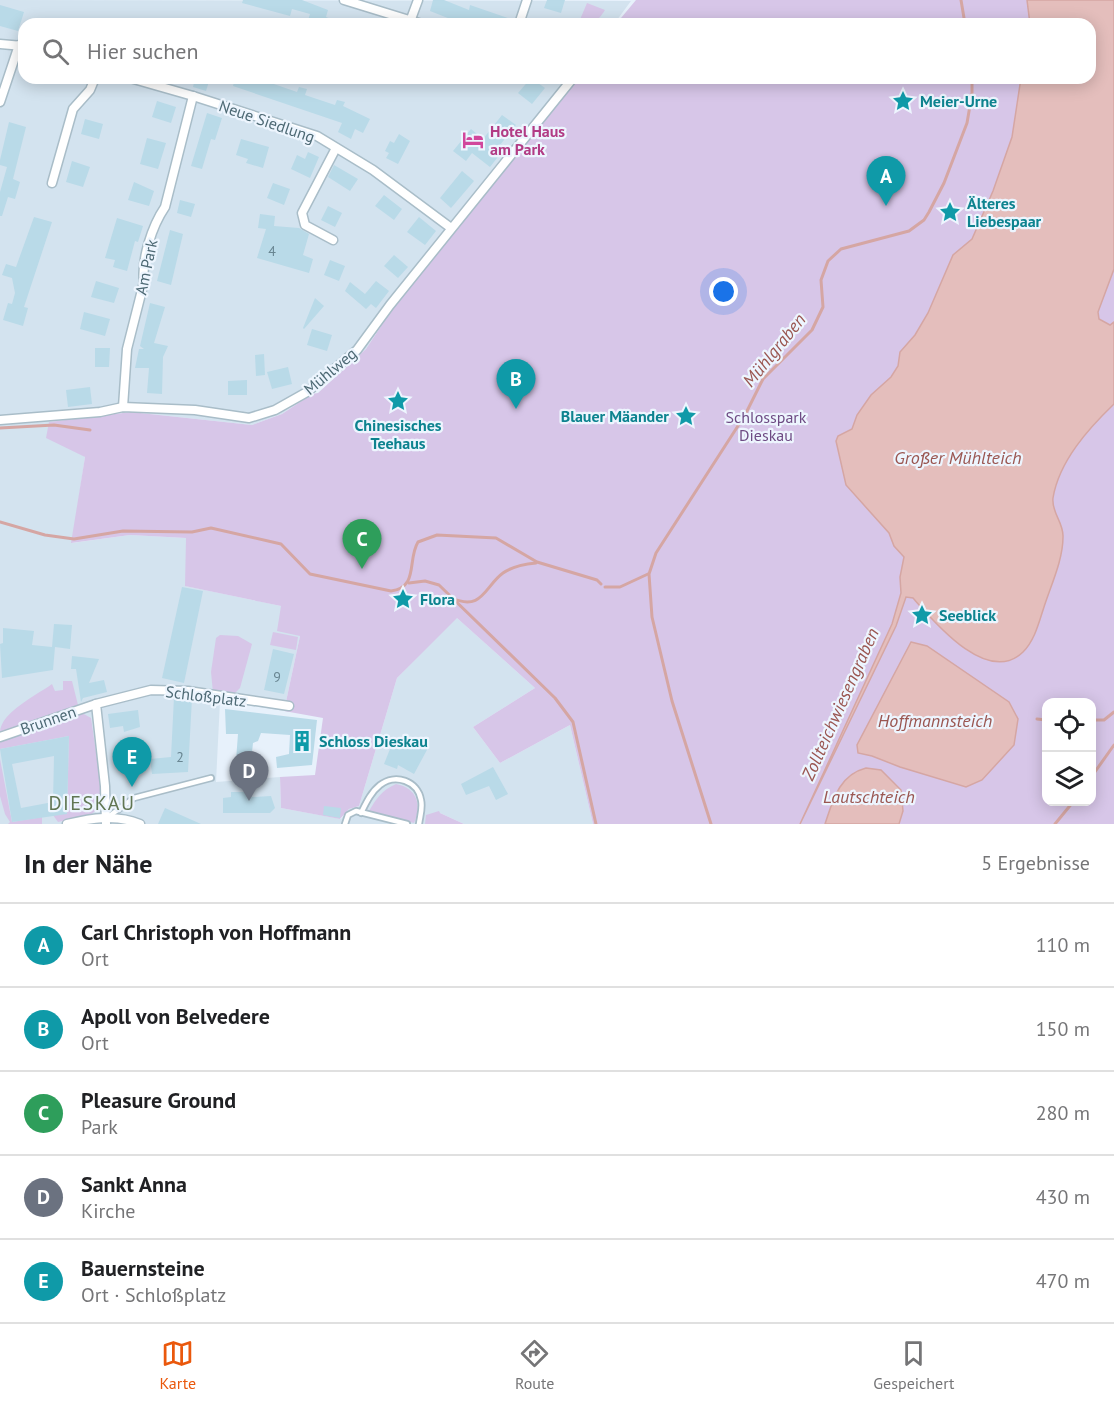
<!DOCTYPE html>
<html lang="de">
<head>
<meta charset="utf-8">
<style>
	:root { --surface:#fff; --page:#f2f2f2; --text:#202124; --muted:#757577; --line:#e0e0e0; --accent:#ea580c }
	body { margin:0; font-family:"PT Sans",sans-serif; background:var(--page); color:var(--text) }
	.controls { position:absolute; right:18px; bottom:18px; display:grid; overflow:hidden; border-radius:12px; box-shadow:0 3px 15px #0003 }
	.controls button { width:54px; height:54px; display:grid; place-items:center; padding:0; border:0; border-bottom:2px solid var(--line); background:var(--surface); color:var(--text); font:30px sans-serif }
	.you { position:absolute; left:724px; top:292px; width:21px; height:21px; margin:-15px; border:4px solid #fff; border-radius:50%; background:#1a73e8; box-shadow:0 0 0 9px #1a73e833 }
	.badge { display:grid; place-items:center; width:39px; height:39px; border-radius:50%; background:var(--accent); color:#fff; font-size:20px; font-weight:700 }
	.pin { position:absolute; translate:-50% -50px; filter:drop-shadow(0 2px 3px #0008) }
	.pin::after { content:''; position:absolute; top:32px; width:21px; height:18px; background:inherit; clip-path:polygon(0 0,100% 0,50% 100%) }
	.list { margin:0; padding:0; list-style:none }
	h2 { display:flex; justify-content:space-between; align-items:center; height:78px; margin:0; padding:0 24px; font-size:26px }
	h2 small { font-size:20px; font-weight:400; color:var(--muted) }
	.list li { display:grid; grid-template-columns:39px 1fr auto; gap:18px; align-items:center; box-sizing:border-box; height:84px; padding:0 24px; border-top:2px solid var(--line) }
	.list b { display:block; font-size:22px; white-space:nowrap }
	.list p { margin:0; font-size:20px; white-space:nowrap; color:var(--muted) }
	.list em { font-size:20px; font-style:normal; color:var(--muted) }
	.icon { flex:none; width:33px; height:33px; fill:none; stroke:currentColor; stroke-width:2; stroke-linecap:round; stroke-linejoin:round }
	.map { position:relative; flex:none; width:1114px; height:824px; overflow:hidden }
	.search { position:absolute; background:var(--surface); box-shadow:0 3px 15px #0003; left:18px; right:18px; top:18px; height:66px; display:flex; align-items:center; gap:15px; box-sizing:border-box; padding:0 21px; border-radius:18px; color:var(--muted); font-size:22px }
	.sheet { height:498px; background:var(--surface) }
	nav { display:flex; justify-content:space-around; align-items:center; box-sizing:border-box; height:84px; border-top:2px solid var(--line); background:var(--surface); font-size:16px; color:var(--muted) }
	nav a { display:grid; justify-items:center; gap:3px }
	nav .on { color:var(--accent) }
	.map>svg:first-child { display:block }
</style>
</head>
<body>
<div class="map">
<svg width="1114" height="824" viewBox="0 0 1114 824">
	<rect width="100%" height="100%" fill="#e7f1fb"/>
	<!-- residential -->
	<path fill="#d3e3ef" d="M0,0L631,1L614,24H24V78H578L391,311L366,349L312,394L282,414L252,425L131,412L49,422L85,457L72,543L130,535L186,538V586L281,606L300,636L284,711L220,701L216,782L280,777L281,808L341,819L349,809L359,806L397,678L456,617L535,688L473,727L500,763L570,725L593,824H464L440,813L439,824H0Z"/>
	<!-- green -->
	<g fill="#d7c6e8" fill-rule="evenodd">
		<path d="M636,0H1114V824H593L570,725L500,763L473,727L535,688L457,618L397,678L359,806L349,809L340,819L281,808L280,777L315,775L323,718L284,711L300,636L277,631L281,606L185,586L186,538L130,535L71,543L85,457L46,438L49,422L131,412L252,425L282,414L312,394L318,393L366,349L391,311L578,78H1090V24H616ZM1046,702H1092V802H1046Z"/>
		<path d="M587,3L605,10C598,21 592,26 579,22Z"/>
		<path d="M273,632L298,637L296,650L270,645Z"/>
		<path d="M220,635L238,636L252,644L240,688L233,695L213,693L211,672L216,638Z"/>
		<path d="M63,681H72L78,705L0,732C1,712 37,695 52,684L55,691L63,690Z"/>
		<path d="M82,713L91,718L102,794L101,807L90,815L58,822L53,815L67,813L69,736L0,749V742Z"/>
		<path d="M0,759L12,822L42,817V824H8L10,822L5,814L0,796Z"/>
		<path d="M396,784C417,788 422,805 414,823L369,811C376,799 382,790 396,784Z"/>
		<path d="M439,811L440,813L464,824H425L426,815Z"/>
	</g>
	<!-- water -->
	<g fill="#e4bebc" stroke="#d5a6a3" stroke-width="1.5">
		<path d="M1027,0H1114V269L1098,312L1099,319L1110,325L1114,322V404C1089,428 1059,461 1053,498C1051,512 1064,523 1063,537C1063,560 1051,585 1044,607C1039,622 1035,640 1023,652C988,686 935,623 913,598L906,597L896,626L800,824L892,624L901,593L900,577L904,557L894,546L889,533L846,485L836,441L838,436L852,429L857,415L871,395L891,377L898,366L900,352L915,335L928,313L953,255L972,239L993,191L1012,137L1021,78H1090V24H1030Z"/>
		<path d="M911,642L927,646L1009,702L1018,719L1014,745L982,780L966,787L900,767L872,756L858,753L857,745Z"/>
		<path d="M866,768L881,770L901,790L903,811L899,824H825C833,800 839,775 866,768Z"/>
	</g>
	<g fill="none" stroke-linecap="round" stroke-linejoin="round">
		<!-- stream -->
		<g stroke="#d5a6a3" stroke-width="3">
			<path d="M961,0L965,24"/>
			<path d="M0,428L54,425L90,430"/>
			<path d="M0,522L45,535L74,539L123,531L192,532L211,528L281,544L310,574L391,591C419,587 407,560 418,542L437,535L496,538L537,562L597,580L601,584"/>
			<path d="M409,583L425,581L439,585L555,698L573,722L596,824"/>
			<path d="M605,587H620L648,574"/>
			<path d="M452,598C482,612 485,586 503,573C513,566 525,564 536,563"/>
			<path d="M1037,719L1046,720"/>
			<path d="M1092,720H1104L1114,712"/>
			<path d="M1092,776L1114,745"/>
			<path d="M711,824L672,701L652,617L649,574L656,553L745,415L763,379L812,330L823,307L821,280L828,261L841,249L909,231L924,220L929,212L944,183L967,123L972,94V78"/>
			<path d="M1055,824L1073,802"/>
		</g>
	</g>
	<!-- building -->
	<g fill="#b9dae8" fill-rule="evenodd">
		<path d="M243,0H302L328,10L326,17L343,24H320L308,20L310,14L292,9L290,16L242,3Z"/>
		<path d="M433,0H444L469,10L470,5L514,20L513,24H463L430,11Z"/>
		<path d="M547,0H565L561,13L544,8Z"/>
		<path d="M0,5L24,12L18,31L0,26Z"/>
		<path d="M195,78H210L206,91L193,87Z"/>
		<path d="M235,78H269L268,82L297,92L299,87L307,89L305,95L335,105L337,100L345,102L343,106L370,119L363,133L355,129L351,139L338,132L342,123L233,86Z"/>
		<path d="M531,78L545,88L532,104L518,93Z"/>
		<path d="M157,101L176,107L171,123L152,117Z"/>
		<path d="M207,113L222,118L215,140L211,139L202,169L191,166Z"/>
		<path d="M502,115L516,125L496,150L501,153L490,167L472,153L466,161L453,151L471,129L483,139Z"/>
		<path d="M85,119L103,124L99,139L81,134Z"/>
		<path d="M9,122L26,127L13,179L20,182L15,199L8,197L2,216H0V192L7,167L0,165V160Z"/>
		<path d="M399,134L410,141L398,164L386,158L389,153L385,151L390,141L394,143Z"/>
		<path d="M147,138L166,143L158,169L140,164Z"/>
		<path d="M241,139L269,147L263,168L246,163L248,159L236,155Z"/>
		<path d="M308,152L319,157L310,178L291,169L297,155L305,159Z"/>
		<path d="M72,161L90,167L83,187L66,182Z"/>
		<path d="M334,165L358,179L350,191L328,177Z"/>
		<path d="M462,171L474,181L451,208L440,198Z"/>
		<path d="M134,182L154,191L149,206L128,200Z"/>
		<path d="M273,183L290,189L284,205L267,198Z"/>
		<path d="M384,195L402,209L394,220L375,206Z"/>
		<path d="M180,200L195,204L191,217L177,213Z"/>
		<path d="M328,206L342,213L335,227L321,220Z"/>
		<path d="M260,214L275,216L274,226L299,228L309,234L303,255L313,259L309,273L257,258L266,229L258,228Z"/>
		<path d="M34,217L52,222L24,307L28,308L23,326L3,320L8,303L12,304L15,293L12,278L2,275L6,264L16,267Z"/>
		<path d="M419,217L436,231L425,245L407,232Z"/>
		<path d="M117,218L143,226L138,242L135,241L127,271L113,267L115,260L105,258Z"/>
		<path d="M170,230L183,234L171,285L157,281Z"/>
		<path d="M394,255L408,267L398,278L384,266Z"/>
		<path d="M330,260L345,266L339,281L324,275Z"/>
		<path d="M96,281L119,288L114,303L91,297Z"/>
		<path d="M376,281L389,291L376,308L371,304L366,309L345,291L350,282L365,294Z"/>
		<path d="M315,298L324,306L304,329L303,328Z"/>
		<path d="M150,303L165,307L154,343L168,346L163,357L162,394L147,393L149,368H135L139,349H144L140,346Z"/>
		<path d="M84,312L110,319L105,336L80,329Z"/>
		<path d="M312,329L332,335L327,351L307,345Z"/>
		<path d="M95,348H110L109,367H95Z"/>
		<path d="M264,354L265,375L256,376L255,355Z"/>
		<path d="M288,367L292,384L272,389L267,372Z"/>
		<path d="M247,380V395H228V381Z"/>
		<path d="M90,387L92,404L68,407L66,390Z"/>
		<path d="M182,587L203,591L184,683L162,678Z"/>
		<path d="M54,624L72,625L70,649L55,647L53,670L2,678L0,644L3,643V628L34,631L32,645L52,647Z"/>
		<path d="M273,649L294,654L284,694L264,690Z"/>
		<path d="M72,656L99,659L89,683L104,680L107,692L83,698L81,702L76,669H71Z"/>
		<path d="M174,697L192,698L188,772L152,774L150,759L171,757Z"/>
		<path d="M225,709L317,720L312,765L277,768L276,757L289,754L290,735L261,733L258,741L253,743L251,761L236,760L238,734H226Z"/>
		<path d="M138,710L140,727L124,732L123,726L110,728L108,714Z"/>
		<path d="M69,736L67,814L12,822L0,749ZM54,756L53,802L21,808L12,764Z"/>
		<path d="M394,739L411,745L414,740L428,748L414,774L398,765L397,769L384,764Z"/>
		<path d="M493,767L508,794L496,800L489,786L466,795L461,784Z"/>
		<path d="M231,792H247V794H252V797L271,796L275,808L270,813H223V798L231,797Z"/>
		<path d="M324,806L341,808L340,818L323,815Z"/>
		<path d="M165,808L201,824H158Z"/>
	</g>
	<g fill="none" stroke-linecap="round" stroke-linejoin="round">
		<defs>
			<g id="service">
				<path d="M361,813C366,803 371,792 380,785C395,773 418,781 421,800C423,808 420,816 419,824"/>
				<path d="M108,817L134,798L211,778"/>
				<path d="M345,824L348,815L356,811L407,824"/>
			</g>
			<g id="minor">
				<path d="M344,0L422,24"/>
				<path d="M411,19L418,0"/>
				<path d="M519,24L527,0"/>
				<path d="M0,44L23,46"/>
				<path d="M130,78L193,96L317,136L373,170L451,228"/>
				<path d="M0,102L19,45"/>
				<path d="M52,183L73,109L90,90L95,78"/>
				<path d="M333,240L305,225L302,213L336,148"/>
				<path d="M123,407L127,349L144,282C141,260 152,226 165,207L193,96"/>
				<path d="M0,420L100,412L123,407L195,410L249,418L275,410L307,392L357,350L390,305L573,78"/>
				<path d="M0,737L96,704"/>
				<path d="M67,824C92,818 116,814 140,824"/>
				<path d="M106,824L105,786L96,704L151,690L188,691L289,706"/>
			</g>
		</defs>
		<!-- service casing -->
		<use href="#service" stroke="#a9bdc8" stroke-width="8"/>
		<!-- minor casing -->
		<use href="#minor" stroke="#a9bdc8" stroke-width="11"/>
		<!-- service -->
		<use href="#service" stroke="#fff" stroke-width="4.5"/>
		<!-- minor -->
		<use href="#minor" stroke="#fff" stroke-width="8"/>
	</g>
	<!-- icons -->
	<defs>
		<symbol id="sight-bare" viewBox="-9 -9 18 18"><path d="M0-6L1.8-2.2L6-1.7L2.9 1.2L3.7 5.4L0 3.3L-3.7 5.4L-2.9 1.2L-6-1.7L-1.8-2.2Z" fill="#0f9aa8" stroke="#edf5fe" stroke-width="2.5" paint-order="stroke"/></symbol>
		<symbol id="hotel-bare" viewBox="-9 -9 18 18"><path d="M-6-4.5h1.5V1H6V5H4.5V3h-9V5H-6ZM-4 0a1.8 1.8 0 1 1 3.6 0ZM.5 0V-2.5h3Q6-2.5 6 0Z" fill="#d1479c" stroke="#edf5fe" stroke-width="2.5" paint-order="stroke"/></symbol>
		<symbol id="building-bare" viewBox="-9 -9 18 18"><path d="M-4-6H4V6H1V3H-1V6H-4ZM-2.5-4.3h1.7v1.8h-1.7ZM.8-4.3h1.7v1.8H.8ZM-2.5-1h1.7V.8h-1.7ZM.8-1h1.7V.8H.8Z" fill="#0f9aa8" stroke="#edf5fe" stroke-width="2.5" paint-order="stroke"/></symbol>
	</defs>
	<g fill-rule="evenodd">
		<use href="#sight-bare" x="888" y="86" width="30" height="30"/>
		<use href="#hotel-bare" x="458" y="125" width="30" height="30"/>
		<use href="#sight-bare" x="935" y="197" width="30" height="30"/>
		<use href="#sight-bare" x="383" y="386" width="30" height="30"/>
		<use href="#sight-bare" x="671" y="401" width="30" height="30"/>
		<use href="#sight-bare" x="388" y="584" width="30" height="30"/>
		<use href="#sight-bare" x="907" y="600" width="30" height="30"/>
		<use href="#building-bare" x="287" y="726" width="30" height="30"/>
	</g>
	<g text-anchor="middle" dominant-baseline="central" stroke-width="4.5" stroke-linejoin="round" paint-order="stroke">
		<!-- number labels -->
		<g font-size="14" fill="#688591">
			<text x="272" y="251">4</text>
			<text x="277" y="677">9</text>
			<text x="180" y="757">2</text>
		</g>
		<!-- culture labels -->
		<g font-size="16" font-weight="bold" fill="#0d838f" stroke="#edf5fe" text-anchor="start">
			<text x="920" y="101">Meier-Urne</text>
			<text x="967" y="203">Älteres<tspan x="967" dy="18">Liebespaar</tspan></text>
			<text x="669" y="416" text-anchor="end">Blauer Mäander</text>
			<text x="398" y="425" text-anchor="middle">Chinesisches<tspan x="398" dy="18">Teehaus</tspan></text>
			<text x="420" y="599">Flora</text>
			<text x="939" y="615">Seeblick</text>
			<text x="319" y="741">Schloss Dieskau</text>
		</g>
		<!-- street labels -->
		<g font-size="16" fill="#4d6974" stroke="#edf5fe">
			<text transform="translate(267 121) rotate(19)">Neue Siedlung</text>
			<text transform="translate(146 267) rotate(-78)">Am Park</text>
			<text transform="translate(330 371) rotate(-40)">Mühlweg</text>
			<text transform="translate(206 696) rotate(7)">Schloßplatz</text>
			<text transform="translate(48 720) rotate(-19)">Brunnen</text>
		</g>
		<!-- hotel labels -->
		<g font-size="16" font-weight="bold" fill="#b23c85" stroke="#edf5fe" text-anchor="start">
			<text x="490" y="131">Hotel Haus<tspan x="490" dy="18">am Park</tspan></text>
		</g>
		<!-- park labels -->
		<g font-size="16" fill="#6e4b84" stroke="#edf5fe">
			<text x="766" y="417">Schlosspark<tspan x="766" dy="18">Dieskau</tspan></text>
		</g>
		<!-- water labels -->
		<g font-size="18" font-style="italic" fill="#9a5651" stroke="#edf5fe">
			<text transform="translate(774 350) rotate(-51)">Mühlgraben</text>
			<text x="958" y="457">Großer Mühlteich</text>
			<text transform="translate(840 704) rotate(-66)">Zollteichwiesengraben</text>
			<text x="935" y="720">Hoffmannsteich</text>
			<text x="869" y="796">Lautschteich</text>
		</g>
		<!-- quarter labels -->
		<g font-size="20" letter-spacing="1.5" fill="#617653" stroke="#edf5fe">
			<text x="92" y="803">DIESKAU</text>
		</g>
	</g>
</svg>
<div class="controls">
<button><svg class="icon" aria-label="locate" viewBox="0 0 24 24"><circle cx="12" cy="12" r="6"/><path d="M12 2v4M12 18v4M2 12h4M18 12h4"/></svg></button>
<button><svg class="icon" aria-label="layers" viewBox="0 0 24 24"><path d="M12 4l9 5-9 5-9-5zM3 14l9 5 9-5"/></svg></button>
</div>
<div class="you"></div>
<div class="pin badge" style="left:886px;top:206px;background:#0f9aa8">A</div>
<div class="pin badge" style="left:516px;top:409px;background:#0f9aa8">B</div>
<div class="pin badge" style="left:362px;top:569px;background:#2e9e5b">C</div>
<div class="pin badge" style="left:249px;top:801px;background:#6b7280">D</div>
<div class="pin badge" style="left:132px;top:787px;background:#0f9aa8">E</div>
<div class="search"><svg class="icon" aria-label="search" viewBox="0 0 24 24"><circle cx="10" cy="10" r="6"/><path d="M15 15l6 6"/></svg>Hier suchen</div>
</div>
<section class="sheet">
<h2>In der Nähe<small>5 Ergebnisse</small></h2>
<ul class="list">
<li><span class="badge" style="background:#0f9aa8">A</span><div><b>Carl Christoph von Hoffmann</b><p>Ort</p></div><em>110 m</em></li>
<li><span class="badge" style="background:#0f9aa8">B</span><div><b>Apoll von Belvedere</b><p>Ort</p></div><em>150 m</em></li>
<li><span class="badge" style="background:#2e9e5b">C</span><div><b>Pleasure Ground</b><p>Park</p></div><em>280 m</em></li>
<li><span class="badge" style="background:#6b7280">D</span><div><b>Sankt Anna</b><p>Kirche</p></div><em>430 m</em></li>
<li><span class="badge" style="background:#0f9aa8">E</span><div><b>Bauernsteine</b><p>Ort · Schloßplatz</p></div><em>470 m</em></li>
</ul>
</section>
<nav>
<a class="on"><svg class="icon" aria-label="map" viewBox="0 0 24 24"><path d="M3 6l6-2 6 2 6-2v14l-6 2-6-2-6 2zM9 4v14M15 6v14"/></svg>Karte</a>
<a><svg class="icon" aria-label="directions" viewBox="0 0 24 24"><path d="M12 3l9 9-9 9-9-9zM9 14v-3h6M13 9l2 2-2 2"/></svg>Route</a>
<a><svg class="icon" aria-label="saved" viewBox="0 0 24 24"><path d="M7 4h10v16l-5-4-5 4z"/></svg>Gespeichert</a>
</nav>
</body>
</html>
